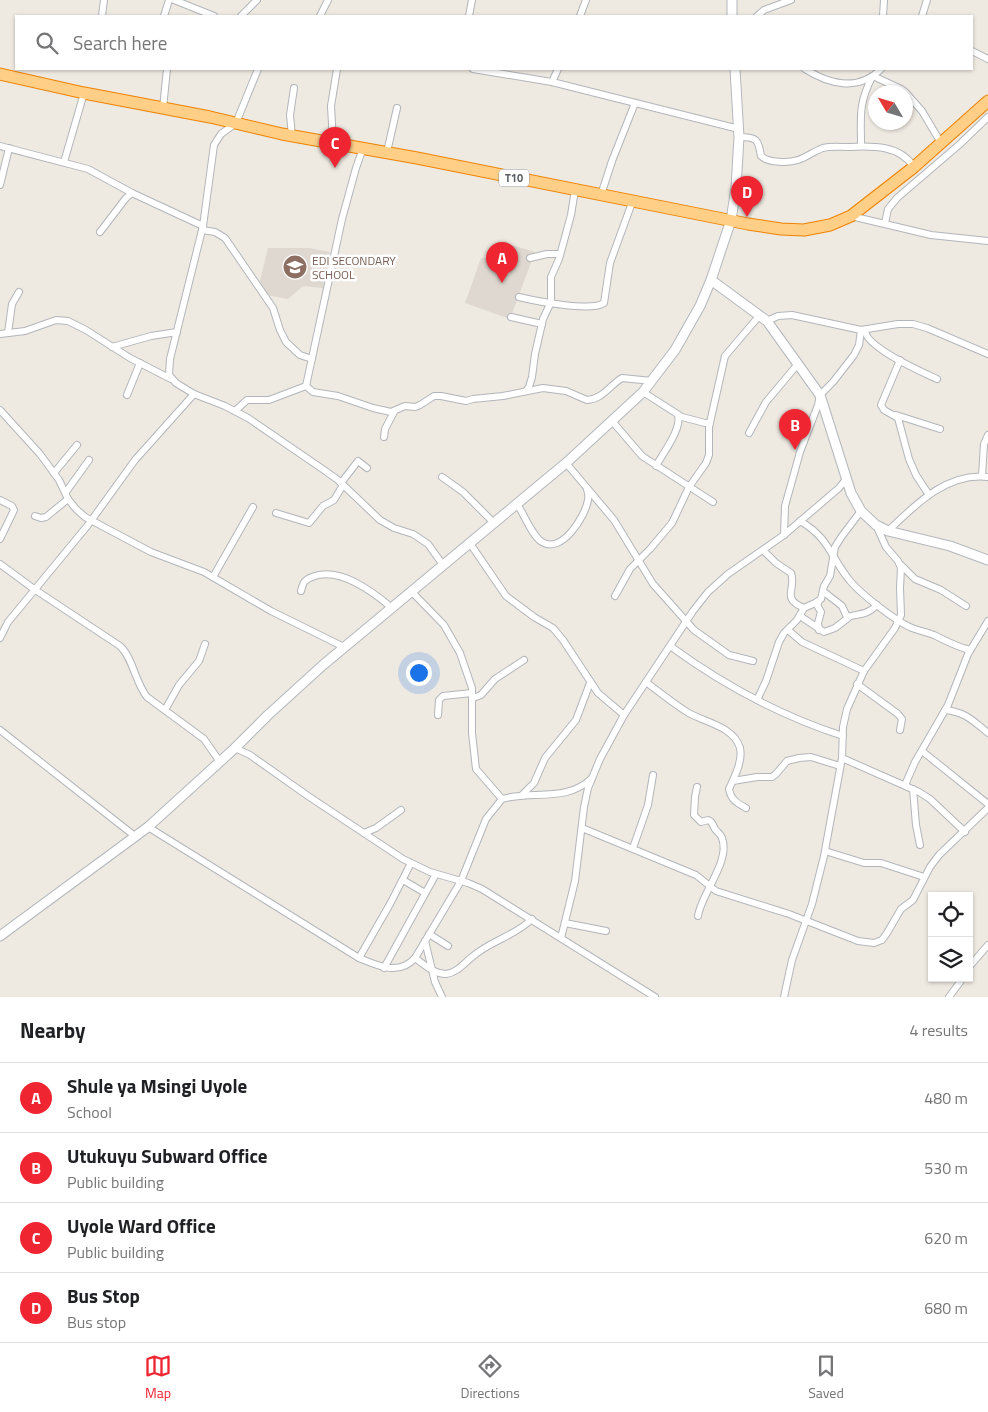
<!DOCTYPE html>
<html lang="en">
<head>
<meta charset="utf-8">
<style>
	:root { --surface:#fff; --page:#f2f2f2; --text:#202124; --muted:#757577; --line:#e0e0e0; --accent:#f02532 }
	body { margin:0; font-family:"Titillium Web",sans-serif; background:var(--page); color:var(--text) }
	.controls { position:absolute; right:15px; bottom:15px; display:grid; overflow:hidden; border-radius:0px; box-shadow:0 1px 4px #0004 }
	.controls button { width:45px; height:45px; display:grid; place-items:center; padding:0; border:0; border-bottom:1px solid var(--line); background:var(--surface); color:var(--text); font:25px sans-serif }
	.compass { position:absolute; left:868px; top:85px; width:45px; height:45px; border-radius:50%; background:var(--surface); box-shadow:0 1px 4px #0004; rotate:308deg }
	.you { position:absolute; left:418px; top:672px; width:18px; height:18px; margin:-12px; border:4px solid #fff; border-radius:50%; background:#1a73e8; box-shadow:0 0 0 8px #1a73e833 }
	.badge { display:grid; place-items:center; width:32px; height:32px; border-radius:50%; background:var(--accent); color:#fff; font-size:16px; font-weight:700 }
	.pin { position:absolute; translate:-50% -41px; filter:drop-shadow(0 1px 2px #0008) }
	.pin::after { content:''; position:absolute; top:26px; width:18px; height:15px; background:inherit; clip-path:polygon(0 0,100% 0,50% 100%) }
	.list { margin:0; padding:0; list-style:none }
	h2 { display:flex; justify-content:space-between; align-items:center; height:65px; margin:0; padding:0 20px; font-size:21px }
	h2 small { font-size:16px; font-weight:400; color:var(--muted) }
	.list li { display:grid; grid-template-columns:32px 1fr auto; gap:15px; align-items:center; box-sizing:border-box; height:70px; padding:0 20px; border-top:1px solid var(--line) }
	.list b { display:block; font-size:19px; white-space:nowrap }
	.list p { margin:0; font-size:16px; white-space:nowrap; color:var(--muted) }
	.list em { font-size:16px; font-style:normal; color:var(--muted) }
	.icon { flex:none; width:28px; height:28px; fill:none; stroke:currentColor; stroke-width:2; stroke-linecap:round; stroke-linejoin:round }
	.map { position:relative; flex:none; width:988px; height:997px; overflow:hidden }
	.search { position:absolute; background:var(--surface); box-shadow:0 1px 4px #0004; left:15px; right:15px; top:15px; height:55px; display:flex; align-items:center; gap:12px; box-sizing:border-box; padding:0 18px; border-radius:0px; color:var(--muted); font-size:19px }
	.sheet { height:345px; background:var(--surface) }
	nav { display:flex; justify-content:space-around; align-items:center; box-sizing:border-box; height:70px; border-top:1px solid var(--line); background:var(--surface); font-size:14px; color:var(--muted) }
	nav a { display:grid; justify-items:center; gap:2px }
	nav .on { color:var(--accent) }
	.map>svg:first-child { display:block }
</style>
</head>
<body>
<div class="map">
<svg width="988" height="997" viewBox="0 0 988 997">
	<rect width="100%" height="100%" fill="#eee9e1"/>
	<!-- education -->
	<g fill="#ded8d0">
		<path d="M508,244L535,252L510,319L465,303L481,258L501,259Z"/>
		<path d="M268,248H309L330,252L323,288L303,286L288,299L267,295L260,281Z"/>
	</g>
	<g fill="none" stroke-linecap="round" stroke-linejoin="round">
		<defs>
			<g id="street">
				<path d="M174,0L214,16"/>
				<path d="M102,16L104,0"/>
				<path d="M164,16L169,0"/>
				<path d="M241,16L257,0"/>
				<path d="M320,16L328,0"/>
				<path d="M469,16L472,0"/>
				<path d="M580,16L586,0"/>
				<path d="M757,16L764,10L791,0"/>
				<path d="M883,16L884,0"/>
				<path d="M922,16L927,0"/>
				<path d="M972,51L988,59"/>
				<path d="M258,69L236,123L221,134L214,145L203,226L170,359L169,375L176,383L194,394L225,406L248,418L324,470L338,480L380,520L394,528L413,534L428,544L443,565"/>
				<path d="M473,69L552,82L739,129"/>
				<path d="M805,69C829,84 858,92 881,69"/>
				<path d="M873,76L901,89L905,92"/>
				<path d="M552,82L558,69"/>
				<path d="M906,93L922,111L941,143"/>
				<path d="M163,108L167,69"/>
				<path d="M292,136L290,115L294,88"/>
				<path d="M739,137C757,137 758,139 761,156C768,163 789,163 798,160C807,157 814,151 823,148C831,146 839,147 847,147C871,146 899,144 914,167"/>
				<path d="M333,142L331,106L337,69"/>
				<path d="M0,146L88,169L132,193L203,226"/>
				<path d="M861,146C861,117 858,105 872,77"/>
				<path d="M387,152L397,108"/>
				<path d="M64,162L84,93"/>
				<path d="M0,185L9,148"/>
				<path d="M601,195L612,161L635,103"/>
				<path d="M851,216L931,235L988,241"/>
				<path d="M885,223L888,209L897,198L960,144L988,117"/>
				<path d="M202,230L215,232L225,238L273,308L280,330L286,342L300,355L312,359"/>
				<path d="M100,232L126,198L132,193"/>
				<path d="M530,258L547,254H560"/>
				<path d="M519,297C535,301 592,312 604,303L610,263L633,200"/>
				<path d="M511,317L542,324"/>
				<path d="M767,321L778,316L792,315L861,330L898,324H913L927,328L988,354"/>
				<path d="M865,330C865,347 922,372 937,379"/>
				<path d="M8,333L12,304L19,292"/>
				<path d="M0,334L25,331L56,320L68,321L86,330L130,358L171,379"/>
				<path d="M112,347L151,336L177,332"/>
				<path d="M900,360L881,405L884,410L898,418L909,459L916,475L929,495"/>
				<path d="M306,386L313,392L338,396L373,408L391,412L405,406L415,407L420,405L434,396H441L466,401L473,399L503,396L543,388L566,391L587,400C603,399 610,385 622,378L652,381"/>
				<path d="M306,386L342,219L356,168L363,148"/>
				<path d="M526,391L529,387L532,377L535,354L543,319L551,302V277L559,259L571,215L575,190"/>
				<path d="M643,392L682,417L705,423H710"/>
				<path d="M127,395L140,363"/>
				<path d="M0,410L40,454L59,480L68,499L76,509L85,517L151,552L204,572L271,611L344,647"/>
				<path d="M235,411L247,400H269L306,386"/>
				<path d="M896,415L940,429"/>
				<path d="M612,421L642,456L713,502"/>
				<path d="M749,433L766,402L797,365"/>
				<path d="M384,437L385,429L394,412"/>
				<path d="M566,463L614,520L653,584L694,630L729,655L753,661"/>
				<path d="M656,466C663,453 682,429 678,415"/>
				<path d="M54,473L77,445"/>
				<path d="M982,476L984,444L988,435"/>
				<path d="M442,477L463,492L493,522"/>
				<path d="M341,483L358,461L367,468"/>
				<path d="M66,492L89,460"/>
				<path d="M0,500L12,506L14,510L0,539"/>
				<path d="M517,504C524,514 532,536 542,542C562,554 585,517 588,500C589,496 588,493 587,489"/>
				<path d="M276,513L309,523L323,506L334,500L343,485"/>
				<path d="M35,516L41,518L46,517L68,499"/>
				<path d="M800,521C830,538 831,559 851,582C862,595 897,622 912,628C920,631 927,632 934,635C946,641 957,647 970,650"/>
				<path d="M888,531C915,505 947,472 988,477"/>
				<path d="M784,535L785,506L800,452L818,405L820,395L833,382L854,355L859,345L861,330"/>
				<path d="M469,542L506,596L534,617L553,628L563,640L598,693L624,715"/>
				<path d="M763,550L776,563L791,573C797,589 780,598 804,608"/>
				<path d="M0,564L34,589L120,646C133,658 135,682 147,697L204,739L220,762"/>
				<path d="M901,565L915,579L941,590L966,606"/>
				<path d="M213,577L253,507"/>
				<path d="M301,591C303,583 304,580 312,577C339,566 372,591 392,608"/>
				<path d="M411,591L444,625L460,653L472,688V733L476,769L502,799"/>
				<path d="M824,592L842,606L847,617C860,613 866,616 877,605"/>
				<path d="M615,596L630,569L650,549L672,523L689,487L706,463L709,455V427L725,356L760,315"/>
				<path d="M819,601L817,605L821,612L818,623L819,630"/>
				<path d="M800,616L824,632L835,628L848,618"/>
				<path d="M788,630L802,642L864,671"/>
				<path d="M0,638L8,622L88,525L135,460L194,394"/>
				<path d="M670,646C722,684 781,716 843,736"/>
				<path d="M646,682C659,692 673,703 687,712C703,722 734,726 740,748C743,761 734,778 729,789C731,800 737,803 746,808"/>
				<path d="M857,684L898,714L902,719L900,730"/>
				<path d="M473,698L481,695L495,679L524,660"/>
				<path d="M757,700L766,681L779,642L784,633L797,620L804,608L815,603L821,599L824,586L830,576L835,547L842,536L861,511"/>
				<path d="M165,710L179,685L199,661L205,644"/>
				<path d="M945,710C966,712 973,721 988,733"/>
				<path d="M438,715L439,700L443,696L472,693"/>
				<path d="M0,730L136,837"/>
				<path d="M235,748L250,755L308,796L403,859L430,872L468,883L482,889L655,997"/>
				<path d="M922,751L988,804"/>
				<path d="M842,758L919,792L930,799L965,832"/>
				<path d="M733,781L757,777H772L776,774L787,761L799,758L811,757L840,766"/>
				<path d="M905,785L915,762L948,705L968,654L988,621"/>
				<path d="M697,787L695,797L694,815L701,822L708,820C713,822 712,824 715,829C717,832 721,834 722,838C731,861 701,894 698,916"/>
				<path d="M913,789L916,825L920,845"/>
				<path d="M522,795L534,783L545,758L576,720L590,683"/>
				<path d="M148,827L359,958C378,966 399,976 415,958L461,881L486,819L502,799C532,790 567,803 592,778"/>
				<path d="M582,828L696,875L716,891L789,914L858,941L874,943L882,940L887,933L901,909L913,900L930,867L939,855L988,808"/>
				<path d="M364,833L376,828L401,810"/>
				<path d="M633,848L648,805L653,775"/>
				<path d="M825,851L864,863H881L924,877"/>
				<path d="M403,880L425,893"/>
				<path d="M565,923L606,931"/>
				<path d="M429,934L448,946"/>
				<path d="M561,938L575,881L584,807L588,788L600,759L624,715L693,611L708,592L728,574L784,535L839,488L847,478"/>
				<path d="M425,941L435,982L442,997"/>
				<path d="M359,958L390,904L411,863"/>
				<path d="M415,958C425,965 434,974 446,974C457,973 464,963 472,957C490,941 515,936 532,919"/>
				<path d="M969,967L988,945"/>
				<path d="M384,968L436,874"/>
				<path d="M784,997L792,960L812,904L824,856L842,758L843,727L847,709L864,671L895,628L901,615L900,588L901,568L898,561L886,547L876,525"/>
				<path d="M949,997L963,978"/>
			</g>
			<g id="secondary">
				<path d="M732,0V16"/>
				<path d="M711,280L767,321L820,395L851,493L861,511L876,525L888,531L950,546L988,560"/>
				<path d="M0,936L148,827L235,748L268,715L323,665L566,463L643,392L675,350L700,306L711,280L731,220L736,188L739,137L735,69"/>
			</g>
			<path id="highway" d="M0,74L84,93L210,117L282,134L417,158L748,224L781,229L804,230L830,225L851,216L914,167L988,101"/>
		</defs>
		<!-- street casing -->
		<use href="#street" stroke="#b2b6ba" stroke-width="8"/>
		<!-- secondary casing -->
		<use href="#secondary" stroke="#b3b8bd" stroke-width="11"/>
		<!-- highway casing -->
		<use href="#highway" stroke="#ef8200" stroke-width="13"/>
		<!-- street -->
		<use href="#street" stroke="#fff" stroke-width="6"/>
		<!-- secondary -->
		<use href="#secondary" stroke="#fff" stroke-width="9"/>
		<!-- highway -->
		<use href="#highway" stroke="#ffcf87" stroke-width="11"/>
	</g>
	<!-- icons -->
	<defs>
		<symbol id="school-disc" viewBox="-11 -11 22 22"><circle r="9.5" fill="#8d6e63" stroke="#fff"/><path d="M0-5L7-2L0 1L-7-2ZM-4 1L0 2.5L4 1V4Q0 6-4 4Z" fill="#fff"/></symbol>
	</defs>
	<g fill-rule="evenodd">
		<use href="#school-disc" x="281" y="253" width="28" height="28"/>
	</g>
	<g text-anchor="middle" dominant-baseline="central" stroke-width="5" stroke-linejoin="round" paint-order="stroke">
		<!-- shield labels -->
		<rect fill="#fff" stroke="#8c8f92" stroke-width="1" x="499" y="169.5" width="30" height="17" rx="4"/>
		<g font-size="11" font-weight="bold" fill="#5a5f63">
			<text x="514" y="178">T10</text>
		</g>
		<!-- education labels -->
		<g font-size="12" fill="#785e54" stroke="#fff" text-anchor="start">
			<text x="312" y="260">EDI SECONDARY<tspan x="312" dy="14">SCHOOL</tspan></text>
		</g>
	</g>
</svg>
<div class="controls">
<button><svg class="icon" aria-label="locate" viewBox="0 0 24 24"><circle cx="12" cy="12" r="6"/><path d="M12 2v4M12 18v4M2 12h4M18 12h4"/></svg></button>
<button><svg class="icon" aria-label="layers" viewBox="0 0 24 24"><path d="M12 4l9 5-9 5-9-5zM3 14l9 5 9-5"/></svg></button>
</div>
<svg class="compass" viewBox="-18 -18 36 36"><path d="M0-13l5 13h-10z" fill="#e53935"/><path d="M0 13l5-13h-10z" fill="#757577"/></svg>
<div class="you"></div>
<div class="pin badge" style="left:502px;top:283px">A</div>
<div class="pin badge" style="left:795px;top:450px">B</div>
<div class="pin badge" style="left:335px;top:168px">C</div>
<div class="pin badge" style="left:747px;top:217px">D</div>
<div class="search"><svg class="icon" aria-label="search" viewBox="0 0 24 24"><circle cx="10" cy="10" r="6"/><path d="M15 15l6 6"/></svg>Search here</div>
</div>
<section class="sheet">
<h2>Nearby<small>4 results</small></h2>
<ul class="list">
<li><span class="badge">A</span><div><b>Shule ya Msingi Uyole</b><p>School</p></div><em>480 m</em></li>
<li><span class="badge">B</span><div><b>Utukuyu Subward Office</b><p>Public building</p></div><em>530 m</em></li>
<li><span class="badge">C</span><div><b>Uyole Ward Office</b><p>Public building</p></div><em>620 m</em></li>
<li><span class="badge">D</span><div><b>Bus Stop</b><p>Bus stop</p></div><em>680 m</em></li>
</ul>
</section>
<nav>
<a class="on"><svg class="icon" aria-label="map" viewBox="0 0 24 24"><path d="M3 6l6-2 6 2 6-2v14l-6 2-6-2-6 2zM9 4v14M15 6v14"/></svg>Map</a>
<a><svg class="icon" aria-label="directions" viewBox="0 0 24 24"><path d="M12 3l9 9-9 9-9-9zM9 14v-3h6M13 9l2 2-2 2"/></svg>Directions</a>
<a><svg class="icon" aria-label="saved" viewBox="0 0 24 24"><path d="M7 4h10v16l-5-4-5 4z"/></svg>Saved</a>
</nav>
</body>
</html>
